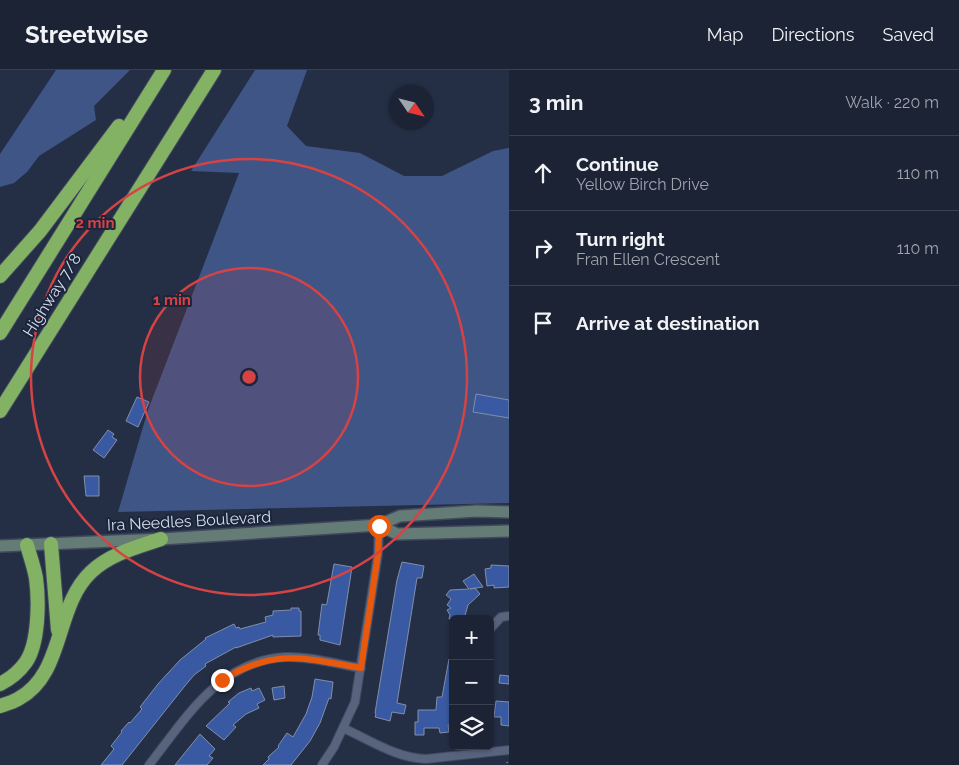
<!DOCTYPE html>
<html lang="en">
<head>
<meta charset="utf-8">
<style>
	:root { --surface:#1b2334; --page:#242b3c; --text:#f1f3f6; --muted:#a0a4ac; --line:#39404f }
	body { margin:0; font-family:Raleway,sans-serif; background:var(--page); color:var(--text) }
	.controls { position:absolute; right:15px; bottom:15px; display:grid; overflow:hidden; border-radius:8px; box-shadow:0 1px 4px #0004 }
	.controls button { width:45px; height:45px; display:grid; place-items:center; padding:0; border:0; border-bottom:1px solid var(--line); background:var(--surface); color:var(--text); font:25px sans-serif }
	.compass { position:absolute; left:389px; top:15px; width:45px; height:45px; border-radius:50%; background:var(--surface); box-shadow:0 1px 4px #0004; rotate:125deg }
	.stop { position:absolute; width:15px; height:15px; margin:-11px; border:4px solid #ea580c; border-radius:50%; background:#fff }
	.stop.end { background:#ea580c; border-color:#fff; box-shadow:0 1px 5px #0008 }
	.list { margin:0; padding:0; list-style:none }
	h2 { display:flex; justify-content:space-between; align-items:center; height:65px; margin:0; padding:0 20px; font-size:21px }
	h2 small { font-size:16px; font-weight:400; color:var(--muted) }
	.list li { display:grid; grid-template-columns:32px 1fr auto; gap:15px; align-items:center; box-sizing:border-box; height:75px; padding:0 20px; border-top:1px solid var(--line) }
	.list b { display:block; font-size:19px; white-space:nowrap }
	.list p { margin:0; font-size:16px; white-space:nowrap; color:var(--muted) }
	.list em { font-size:16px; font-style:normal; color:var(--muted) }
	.icon { flex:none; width:28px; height:28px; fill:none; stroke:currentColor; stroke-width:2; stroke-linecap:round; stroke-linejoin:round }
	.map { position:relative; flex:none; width:509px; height:695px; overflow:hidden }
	header { display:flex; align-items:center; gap:30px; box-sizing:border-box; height:70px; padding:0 25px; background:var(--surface); border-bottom:1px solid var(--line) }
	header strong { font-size:24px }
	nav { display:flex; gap:28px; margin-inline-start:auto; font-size:18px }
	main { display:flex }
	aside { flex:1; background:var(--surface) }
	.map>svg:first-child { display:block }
</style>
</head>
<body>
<header>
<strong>Streetwise</strong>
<nav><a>Map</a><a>Directions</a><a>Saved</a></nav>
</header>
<main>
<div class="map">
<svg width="509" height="695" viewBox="0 0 509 695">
	<rect width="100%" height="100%" fill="#242f46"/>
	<!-- green -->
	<g fill="#3e5586">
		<path d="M56,0H130L94,36L96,50L39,86L27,102L14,113L0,117V84Z"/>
		<path d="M255,0H307L287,56L306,76L360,83L404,106H442L493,81L509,78V433L118,442L148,340L239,103L191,101Z"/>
	</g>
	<!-- building -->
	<g fill="#395aa2" stroke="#818ea9">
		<path d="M476,324L509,330V348L473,342Z"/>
		<path d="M137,327L149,332L138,357L126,351Z"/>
		<path d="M108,360L114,364L112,367L117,370L104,388L93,380Z"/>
		<path d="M84,406H99V426H86Z"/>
		<path d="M402,492L424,496L422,508H417L397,633L406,635L404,644L392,642L390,651L375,647L376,644L375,643L397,510Z"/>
		<path d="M334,494L352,497L340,575L320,570V565H318L322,534L326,535L327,533Z"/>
		<path d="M491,495L509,496V517L494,518V515L487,516L485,499L491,498Z"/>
		<path d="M474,504L483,517L470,519L475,518L480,524L468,535L464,549H449L450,545L447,540L451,538L447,535L451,529L446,525L450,520L469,519L463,511Z"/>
		<path d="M291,538H299V541H301V566L273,567V565L236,578V577L205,594L206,596L194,605L184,617L122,695H101L114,679L111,676L122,662L121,661L129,652L130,653L142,639L140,637L158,614L180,590L206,569L205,568L234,554L236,558L239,557L240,559L266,552L265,547L273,545V541L291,540Z"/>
		<path d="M449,589L453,590V654L448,655L449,662L440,663L439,658H424V665H415V652H418V640H436L437,627H442Z"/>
		<path d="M500,605L509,606V614L499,613Z"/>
		<path d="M315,609L333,612L331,629L329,628L320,653L310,671L291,695H263L269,689L268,687L279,677L278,676L287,663L293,667L306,644L312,627Z"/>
		<path d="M284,616L285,628L274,630L272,618Z"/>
		<path d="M251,618L252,621L259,618L265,630L257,634L259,638L246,644L233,655L236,657L224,670L206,656L230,633L228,632L239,623Z"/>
		<path d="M496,631L509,632V656L501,655V647H494Z"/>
		<path d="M200,664L215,679L209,686L213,688L207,695H175Z"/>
	</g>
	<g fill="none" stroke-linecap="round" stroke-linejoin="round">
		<defs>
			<g id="minor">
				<path d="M490,559L501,547L509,546"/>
				<path d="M343,658C370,670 396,688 426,689L509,680"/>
				<path d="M149,695C186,648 219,591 285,587C310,586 336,594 361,598"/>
				<path d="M322,695L334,677L355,632L378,484L379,455"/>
			</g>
			<g id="secondary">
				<path d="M379,455L397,464L509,461"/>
				<path d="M0,476L161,469L379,455L400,446L477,441L509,442"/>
			</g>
			<g id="motorway">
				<path d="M0,206L40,161L119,56"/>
				<path d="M0,263L164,0"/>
				<path d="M0,341L214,0"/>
				<path d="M51,474L58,560"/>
				<path d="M0,614C10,609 19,602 26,592C39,573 39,530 36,508C34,497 30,486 27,475"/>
				<path d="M0,636C6,634 13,632 18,629C65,604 54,537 91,502C110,484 137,477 161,469"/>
			</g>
		</defs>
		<!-- minor casing -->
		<use href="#minor" stroke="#414a5d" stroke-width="10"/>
		<!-- secondary casing -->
		<use href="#secondary" stroke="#414a5d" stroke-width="14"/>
		<!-- motorway casing -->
		<use href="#motorway" stroke="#414a5d" stroke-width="16"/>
		<!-- path -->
		<path stroke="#798396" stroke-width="2" stroke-dasharray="1 4" stroke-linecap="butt" d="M507,692L508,695"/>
		<!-- minor -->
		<use href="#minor" stroke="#58647d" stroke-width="8"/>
		<!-- secondary -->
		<use href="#secondary" stroke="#657b76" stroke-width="11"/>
		<!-- motorway -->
		<use href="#motorway" stroke="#84b264" stroke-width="14"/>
	</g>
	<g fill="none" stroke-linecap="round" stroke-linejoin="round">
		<!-- route -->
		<path stroke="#ea580c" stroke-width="6" d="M222,610C275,578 304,588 361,598L378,484L379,456"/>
	</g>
	<!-- distance rings -->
	<circle cx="249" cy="307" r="109" fill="#d64345" fill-opacity=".12"/>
	<g fill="none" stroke="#d64345" stroke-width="2.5">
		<circle cx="249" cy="307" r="109"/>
		<circle cx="249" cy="307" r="218"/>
	</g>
	<g text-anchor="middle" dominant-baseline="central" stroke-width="4" stroke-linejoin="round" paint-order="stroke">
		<!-- street labels -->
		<g font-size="16" fill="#d5dceb" stroke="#1b253b">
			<text transform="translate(52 225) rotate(-58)">Highway 7/8</text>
			<text transform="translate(189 451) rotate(-3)">Ira Needles Boulevard</text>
		</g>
	</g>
	<circle cx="249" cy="307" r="8" fill="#d64345" stroke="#1b253b" stroke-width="2.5"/>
	<g font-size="15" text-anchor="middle" font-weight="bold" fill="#d64345" stroke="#1b253b" stroke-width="4" stroke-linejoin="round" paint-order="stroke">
		<text x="95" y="158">2 min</text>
		<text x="172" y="235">1 min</text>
	</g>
</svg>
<div class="controls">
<button>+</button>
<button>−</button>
<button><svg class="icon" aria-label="layers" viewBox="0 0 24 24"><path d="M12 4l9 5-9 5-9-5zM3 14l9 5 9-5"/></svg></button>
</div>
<svg class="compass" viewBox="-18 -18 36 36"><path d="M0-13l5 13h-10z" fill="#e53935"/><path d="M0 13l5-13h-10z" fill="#a0a4ac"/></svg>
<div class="stop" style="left:379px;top:456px"></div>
<div class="stop end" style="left:222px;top:610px"></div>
</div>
<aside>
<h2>3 min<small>Walk · 220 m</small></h2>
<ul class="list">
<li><svg class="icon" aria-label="ahead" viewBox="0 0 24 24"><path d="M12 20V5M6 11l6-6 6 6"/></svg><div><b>Continue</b><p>Yellow Birch Drive</p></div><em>110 m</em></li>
<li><svg class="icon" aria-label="right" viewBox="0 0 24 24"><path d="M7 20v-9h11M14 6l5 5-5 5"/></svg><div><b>Turn right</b><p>Fran Ellen Crescent</p></div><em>110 m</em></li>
<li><svg class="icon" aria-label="arrive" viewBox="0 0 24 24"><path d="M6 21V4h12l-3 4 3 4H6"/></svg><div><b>Arrive at destination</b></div></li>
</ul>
</aside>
</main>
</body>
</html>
